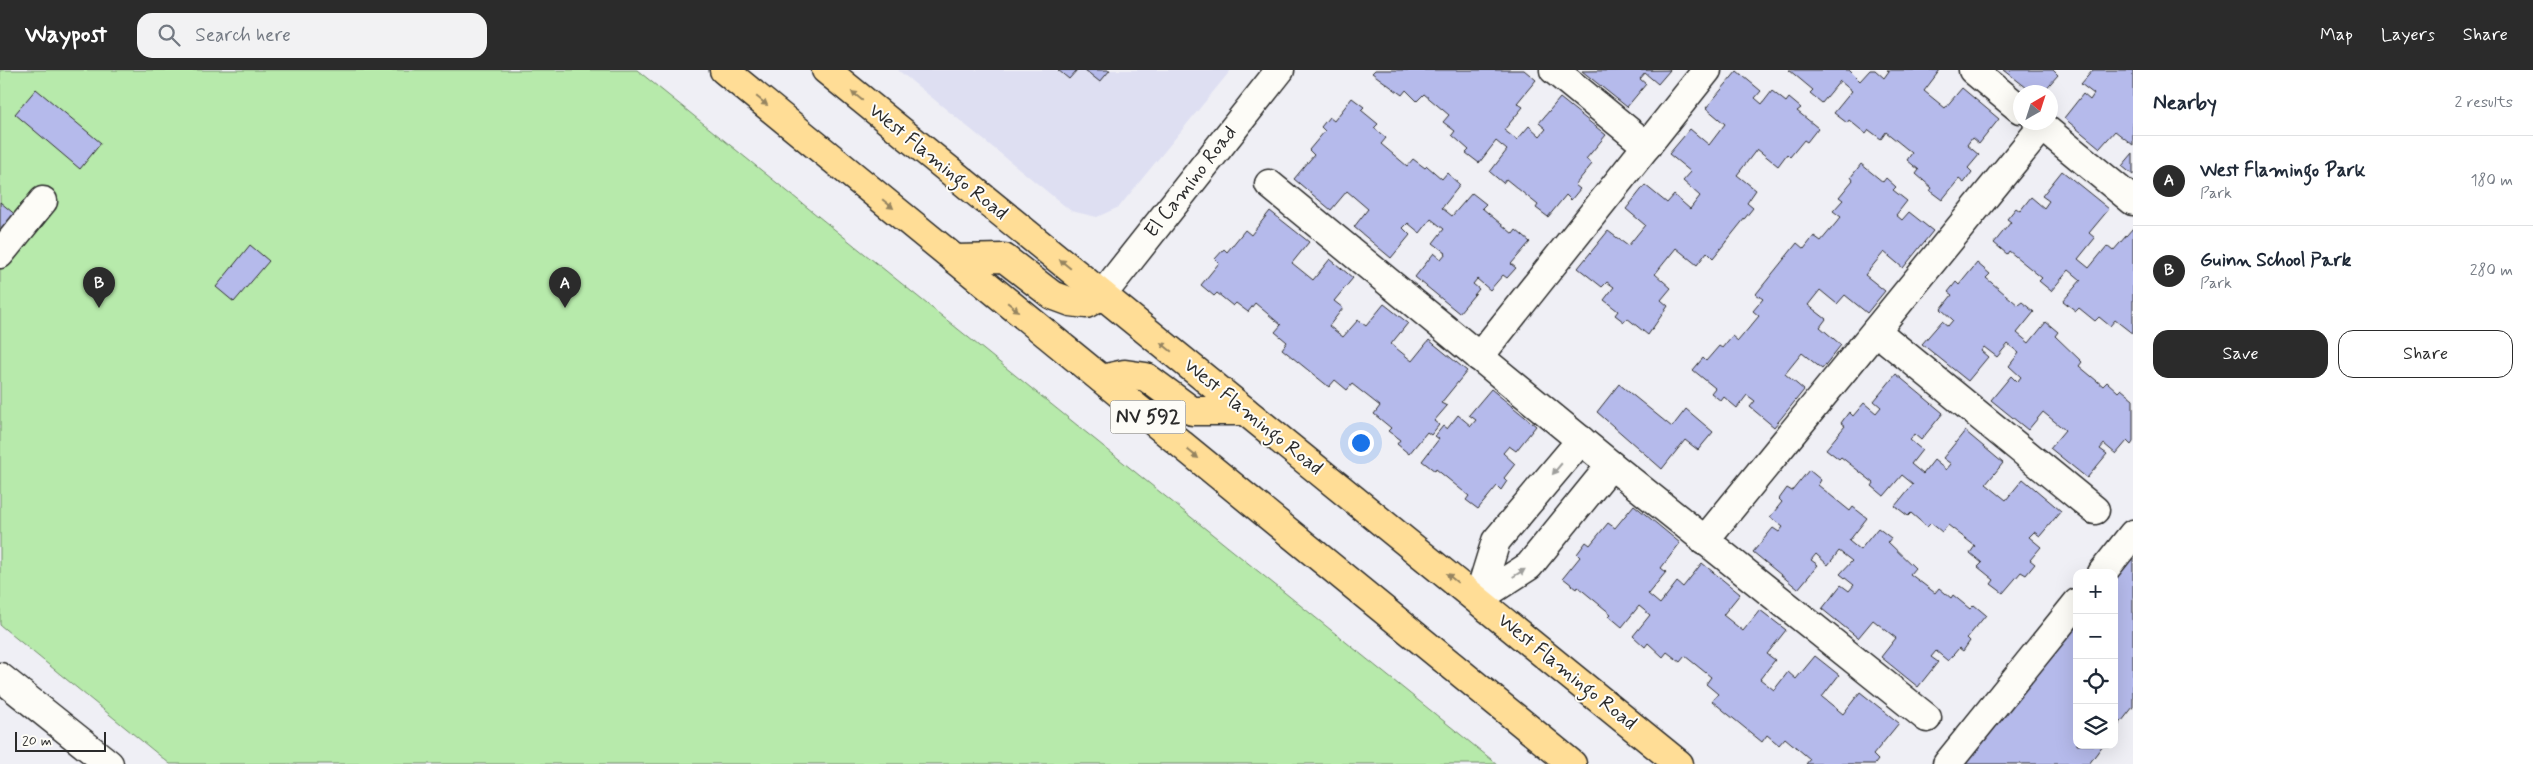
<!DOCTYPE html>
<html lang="en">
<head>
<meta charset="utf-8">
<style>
	:root { --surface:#fff; --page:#f2f2f3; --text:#1f2937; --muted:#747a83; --line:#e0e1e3; --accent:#2b2b2b }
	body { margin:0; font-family:Mynerve,sans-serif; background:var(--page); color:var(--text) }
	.controls { position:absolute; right:15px; bottom:15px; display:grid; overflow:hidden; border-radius:10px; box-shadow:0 5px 20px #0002 }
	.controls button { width:45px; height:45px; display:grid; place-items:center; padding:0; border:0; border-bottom:1px solid var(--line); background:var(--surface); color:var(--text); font:25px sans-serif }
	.compass { position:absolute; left:2013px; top:15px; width:45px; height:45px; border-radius:50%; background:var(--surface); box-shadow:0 5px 20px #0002; rotate:39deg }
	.scale { position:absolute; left:15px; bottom:12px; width:91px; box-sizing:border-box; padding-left:5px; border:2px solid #2b2b2b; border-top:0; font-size:14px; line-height:18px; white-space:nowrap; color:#2b2b2b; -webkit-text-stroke:4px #fdfcf7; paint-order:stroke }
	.you { position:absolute; left:1360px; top:372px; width:18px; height:18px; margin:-12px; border:4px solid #fff; border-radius:50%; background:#1a73e8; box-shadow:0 0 0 8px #1a73e833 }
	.badge { display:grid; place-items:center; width:32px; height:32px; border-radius:50%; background:var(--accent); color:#fff; font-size:16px; font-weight:700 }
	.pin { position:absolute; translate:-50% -41px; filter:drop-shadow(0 1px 2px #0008) }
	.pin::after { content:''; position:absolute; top:26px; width:18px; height:15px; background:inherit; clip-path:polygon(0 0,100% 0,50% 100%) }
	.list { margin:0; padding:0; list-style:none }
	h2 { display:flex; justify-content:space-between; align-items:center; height:65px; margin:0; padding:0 20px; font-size:21px }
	h2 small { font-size:16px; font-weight:400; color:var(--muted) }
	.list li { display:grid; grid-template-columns:32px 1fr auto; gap:15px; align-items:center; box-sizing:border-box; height:90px; padding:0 20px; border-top:1px solid var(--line) }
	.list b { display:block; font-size:19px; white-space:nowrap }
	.list p { margin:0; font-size:16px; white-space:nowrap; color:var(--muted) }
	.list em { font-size:16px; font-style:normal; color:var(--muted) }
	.actions { display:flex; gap:10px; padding:15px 20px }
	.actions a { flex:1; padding:11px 0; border:1px solid var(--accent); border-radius:15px; text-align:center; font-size:18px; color:var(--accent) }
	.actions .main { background:var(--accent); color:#fff }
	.icon { flex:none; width:28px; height:28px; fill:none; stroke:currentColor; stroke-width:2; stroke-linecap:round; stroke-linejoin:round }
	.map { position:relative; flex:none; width:2133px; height:694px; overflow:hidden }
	header { display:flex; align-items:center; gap:30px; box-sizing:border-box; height:70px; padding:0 25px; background:var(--accent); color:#fff }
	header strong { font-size:24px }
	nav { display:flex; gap:28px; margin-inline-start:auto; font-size:18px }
	.search { width:350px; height:45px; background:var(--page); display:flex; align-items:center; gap:12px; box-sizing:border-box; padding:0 18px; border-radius:15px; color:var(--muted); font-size:19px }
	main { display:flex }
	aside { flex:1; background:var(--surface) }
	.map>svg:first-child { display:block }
</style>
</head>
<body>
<header>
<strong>Waypost</strong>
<div class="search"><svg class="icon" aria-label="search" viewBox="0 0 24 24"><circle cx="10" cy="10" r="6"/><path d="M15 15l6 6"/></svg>Search here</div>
<nav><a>Map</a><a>Layers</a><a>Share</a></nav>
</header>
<main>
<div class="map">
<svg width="2133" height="694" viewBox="0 0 2133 694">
	<rect width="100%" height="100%" fill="#efeff5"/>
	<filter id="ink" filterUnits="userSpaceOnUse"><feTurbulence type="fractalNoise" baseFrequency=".02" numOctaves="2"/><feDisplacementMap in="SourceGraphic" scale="10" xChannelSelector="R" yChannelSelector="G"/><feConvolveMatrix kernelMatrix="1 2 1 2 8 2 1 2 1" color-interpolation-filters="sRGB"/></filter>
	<g filter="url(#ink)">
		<!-- built -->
		<path fill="#dedff2" d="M898,0H1231L1119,137L1097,147L1071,141Z"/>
		<!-- green -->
		<path fill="#b7eaab" stroke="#718a6b" d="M0,0H637L1497,694H170L0,555Z"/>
		<!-- building -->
		<g fill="#b5baeb" stroke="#2b2b2b">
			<path d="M1058,0H1077L1069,9Z"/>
			<path d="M1085,0H1110L1100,12Z"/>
			<path d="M1375,0H1524L1536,10L1517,33L1523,37L1504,60L1517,70L1529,56L1540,66L1546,59L1539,53L1560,28L1606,65L1586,89L1592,94L1575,115L1580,119L1571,130L1566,125L1548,147L1536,138L1538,135L1506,109L1503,113L1490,102L1507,80L1496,71L1479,93L1466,83L1469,80L1452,65L1455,61L1443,52L1449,45L1424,24L1417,31L1406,20L1402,25L1372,3Z"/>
			<path d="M1670,0L1658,14L1645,3L1640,9L1646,14L1627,37L1582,1Z"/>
			<path d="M1789,0H1849L1860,11L1870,0H1875L1884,8L1889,1L1887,0H1940L1924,21L1945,38L1962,18L1999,49L1979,74L1972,68L1967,75L1979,85L1968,98L1972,102L1964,113L1959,109L1942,130L1930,121L1932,118L1916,104L1919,100L1907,90L1912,83L1886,62L1881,69L1869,60L1866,64L1849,50L1847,53L1834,43L1852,21L1840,11L1822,33L1810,23L1813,20Z"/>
			<path d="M2004,0H2053L2058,5L2043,22H2032Z"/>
			<path d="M2093,0H2133V75L2115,61L2100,78L2064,48L2083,24L2090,30L2094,24L2081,14Z"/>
			<path d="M1737,1L1761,21L1755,28L1762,34L1772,21L1786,32L1789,28L1801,38L1797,41L1818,58L1807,72L1804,70L1790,87L1787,84L1778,96L1757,79L1737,105L1756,120L1747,133L1753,138L1713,188L1707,182L1697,195L1676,178L1655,204L1671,218L1661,230L1668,236L1648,265L1627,248L1624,252L1615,245L1618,241L1604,230L1614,217L1607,212L1602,217L1578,198L1608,161L1628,176L1645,155L1626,139L1645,115L1667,133L1674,125L1690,139L1700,126L1683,111L1691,102L1669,84L1690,59L1709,75L1725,54L1706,38Z"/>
			<path d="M36,19L101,73L80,99L15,44Z"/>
			<path d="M1352,28L1364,37L1361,40L1378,54L1374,58L1386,68L1381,74L1407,96L1413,89L1425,98L1427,96L1442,109L1447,103L1460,115L1442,138L1452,146L1472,123L1486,134L1482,138L1513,164L1516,160L1530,172L1511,194L1516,198L1507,208L1503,205L1490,220L1477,209L1473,214L1479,219L1459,243L1415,207L1434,183L1441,189L1446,183L1433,173L1444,159L1431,149L1420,163L1408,153L1403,158L1410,165L1391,188L1354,157L1368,139L1347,121L1331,140L1294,109L1314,85L1309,80L1325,61L1321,57L1329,47L1334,51Z"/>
			<path d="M2133,83V105L2122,96Z"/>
			<path d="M1861,94L1883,112L1886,108L1896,117L1893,120L1907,131L1896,145L1902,150L1909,142L1933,161L1903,198L1884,182L1865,205L1885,221L1867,243L1845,225L1837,234L1820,220L1808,235L1826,249L1820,257L1841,275L1822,299L1802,283L1785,304L1804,320L1774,357L1750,337L1755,331L1747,325L1737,338L1724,327L1721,331L1711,323L1715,318L1693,300L1703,288L1706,291L1719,276L1722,278L1732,266L1738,271L1759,246L1753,241L1763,229L1756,224L1797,173L1804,179L1814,166L1821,171L1841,147L1833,141L1843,130L1839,127L1853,110L1851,107Z"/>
			<path d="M2062,101L2109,139L2089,163L2095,168L2078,189L2089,198L2107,176L2113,181L2133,158V264L2115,250L2110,256L2099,247L2095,251L2079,238L2076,241L2063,231L2081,210L2069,200L2051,221L2039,211L2042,208L2009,181L2007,184L1994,173L2011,152L2007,149L2016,138L2020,141L2031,127L2044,138L2049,131L2042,126Z"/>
			<path d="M0,132L23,151L0,180Z"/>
			<path d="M1270,141L1309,172L1292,193L1313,210L1330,189L1353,208L1334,231L1343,238L1329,256L1343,267L1358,250L1366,256L1384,234L1408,253L1391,274L1412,291L1429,270L1467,301L1441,333L1447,336L1434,351L1439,355L1431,365L1427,362L1409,384L1397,374L1400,370L1388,361L1391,358L1374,344L1380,336L1352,314L1347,320L1335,310L1329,317L1282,279L1287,272L1275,262L1281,255L1255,233L1248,242L1236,233L1233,236L1217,223L1214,226L1201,215L1219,193L1215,189L1224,179L1227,182L1245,160L1251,165Z"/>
			<path d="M250,175L269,191L234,232L216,217Z"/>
			<path d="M1977,193L1990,204L1986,208L2018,235L2022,232L2034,242L2017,263L2029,273L2046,252L2058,262L2055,266L2082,292L2079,296L2103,316L2107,312L2118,322L2121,319L2133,329V372L2131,375L2127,371L2116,384L2104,374L2100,379L2107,384L2087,408L2050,378L2065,360L2043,342L2028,360L1991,330L2011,306L2017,312L2021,307L2009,296L2019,283L2008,274L1997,287L1984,277L1981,281L1988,287L1968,311L1922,274L1942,251L1948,256L1953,250L1941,239L1952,225L1948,222L1956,212L1959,215Z"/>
			<path d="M1896,304L1943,343L1921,370L1914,364L1910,370L1922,380L1911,394L1923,404L1934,390L1946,400L1951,394L1943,388L1965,361L2003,393L1986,414L2006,430L2023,409L2061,441L2040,466L2034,462L2029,467L2041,477L2030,490L2035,494L2026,505L2021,502L2003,523L1991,514L1994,510L1978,497L1982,493L1970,483L1975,476L1948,455L1942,462L1931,453L1927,457L1911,443L1908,446L1895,436L1913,414L1902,405L1884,426L1872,416L1874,413L1841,387L1839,389L1826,379L1845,356L1841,353L1849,342L1853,346L1864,333L1876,343L1881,337L1874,331Z"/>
			<path d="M1619,314L1672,357L1686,339L1713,362L1698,380L1685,370L1662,399L1597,342Z"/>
			<path d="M1491,319L1536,356L1516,381L1509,376L1503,383L1515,394L1504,408L1507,411L1501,420L1497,416L1478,439L1466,430L1469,426L1436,399L1435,401L1422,391L1439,369L1435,366L1443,356L1447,359L1458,345L1471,356L1476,350L1469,345Z"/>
			<path d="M1809,400L1821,410L1818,415L1850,441L1853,437L1867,448L1849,471L1860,480L1878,458L1891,468L1888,472L1915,498L1910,504L1935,523L1939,518L1951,528L1953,525L1970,539L1974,535L1986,545L1967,568L1970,571L1963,581L1959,578L1948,591L1936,581L1931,587L1938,592L1918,617L1881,587L1896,568L1873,550L1858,568L1822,539L1841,515L1849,521L1854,515L1840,504L1852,491L1839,481L1828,495L1816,484L1811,490L1818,495L1798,519L1753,482L1773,458L1779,462L1783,457L1770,447L1782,432L1779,429L1787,418L1792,421Z"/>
			<path d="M1634,435L1680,473L1661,498L1666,502L1648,524L1660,534L1677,512L1683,517L1702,493L1740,524L1723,545L1743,561L1760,540L1786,560L1767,584L1775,590L1760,609L1774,620L1788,602L1796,609L1815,586L1839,605L1822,627L1843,644L1860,622L1899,653L1873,685L1878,690L1875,694H1806L1810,689L1785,668L1779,675L1767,665L1762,672L1712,631L1718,624L1706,614L1711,607L1685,586L1680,592L1667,582L1663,587L1648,573L1645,577L1633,566L1650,545L1639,536L1622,557L1609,546L1611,544L1578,517L1577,519L1563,508L1580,487L1577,484L1586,472L1590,475L1608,453L1615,458Z"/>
			<path d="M2133,487V637L2114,661L2115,488Z"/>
			<path d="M2077,537V675H2103L2089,694H1954Z"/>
		</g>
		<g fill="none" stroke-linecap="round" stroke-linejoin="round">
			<defs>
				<g id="minor">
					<path d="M1554,0L1647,76"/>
					<path d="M1973,0L2020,39"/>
					<path d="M2037,52L2133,131"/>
					<path d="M1269,114L1611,395L1927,648"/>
					<path d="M0,184L43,131"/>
					<path d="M1102,225L1280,0"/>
					<path d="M1876,261L2095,440"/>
					<path d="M1479,287L1707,0"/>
					<path d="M1704,471L2042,57"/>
					<path d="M2102,503L2133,464"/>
					<path d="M1478,529L1496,471L1581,370"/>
					<path d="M1478,529L1529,496L1611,395"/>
					<path d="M0,607L109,694"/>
					<path d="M1947,694L2077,533"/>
				</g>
				<g id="major">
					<path d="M724,0L1572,694"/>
					<path d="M826,0L1679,694"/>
					<path d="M955,189L1004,188L1052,225L1071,232L1086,234L1102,225"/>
					<path d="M1102,309L1125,304L1146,307L1192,341H1245"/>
				</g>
			</defs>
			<!-- minor casing -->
			<use href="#minor" stroke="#2b2b2b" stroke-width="31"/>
			<!-- major casing -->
			<use href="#major" stroke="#2b2b2b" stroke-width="31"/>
			<!-- minor -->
			<use href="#minor" stroke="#fdfcf7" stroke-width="28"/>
			<!-- major -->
			<use href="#major" stroke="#ffdd96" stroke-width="28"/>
		</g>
		<!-- one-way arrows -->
		<defs><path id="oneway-solid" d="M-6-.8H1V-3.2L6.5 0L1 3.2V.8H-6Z" transform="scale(1.25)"/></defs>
		<g fill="#958460">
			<use href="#oneway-solid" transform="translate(857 26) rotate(-141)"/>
			<use href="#oneway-solid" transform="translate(762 31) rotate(39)"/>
			<use href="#oneway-solid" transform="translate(888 134) rotate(39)"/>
			<use href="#oneway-solid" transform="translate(1065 194) rotate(-141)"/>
			<use href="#oneway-solid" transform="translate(1013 237) rotate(39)"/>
			<use href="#oneway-solid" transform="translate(1166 277) rotate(-141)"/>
			<use href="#oneway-solid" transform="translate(1193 384) rotate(39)"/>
			<use href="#oneway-solid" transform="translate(1452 508) rotate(-141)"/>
		</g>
		<g fill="#9e9e9b">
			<use href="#oneway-solid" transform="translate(1557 399) rotate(130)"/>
			<use href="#oneway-solid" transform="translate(1519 503) rotate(-32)"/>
		</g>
	</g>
	<g text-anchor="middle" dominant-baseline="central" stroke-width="4" stroke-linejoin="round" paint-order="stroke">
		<!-- shield labels -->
		<rect fill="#fdfcf7" stroke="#6a6a68" stroke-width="1" x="1110.5" y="330.5" width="75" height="33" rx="4"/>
		<g font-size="19" font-weight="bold" fill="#2b2b2b">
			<text x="1148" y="347">NV 592</text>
		</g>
		<!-- street labels -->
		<g font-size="20" fill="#2b2b2b" stroke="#fdfcf7">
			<text transform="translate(938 92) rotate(39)">West Flamingo Road</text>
			<text transform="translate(1191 112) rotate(-52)">El Camino Road</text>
			<text transform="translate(1253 347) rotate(39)">West Flamingo Road</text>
			<text transform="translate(1567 602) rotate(39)">West Flamingo Road</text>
		</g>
	</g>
</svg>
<div class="controls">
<button>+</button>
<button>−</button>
<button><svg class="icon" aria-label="locate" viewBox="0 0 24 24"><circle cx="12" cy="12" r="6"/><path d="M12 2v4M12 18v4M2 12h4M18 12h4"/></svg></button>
<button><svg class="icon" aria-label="layers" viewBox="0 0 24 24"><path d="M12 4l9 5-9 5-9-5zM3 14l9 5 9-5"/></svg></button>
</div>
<svg class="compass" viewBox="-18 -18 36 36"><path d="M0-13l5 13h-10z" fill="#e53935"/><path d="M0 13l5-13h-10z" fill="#747a83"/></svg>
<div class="scale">20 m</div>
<div class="you"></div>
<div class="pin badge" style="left:565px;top:238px">A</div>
<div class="pin badge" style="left:99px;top:238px">B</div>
</div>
<aside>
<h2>Nearby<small>2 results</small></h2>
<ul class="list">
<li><span class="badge">A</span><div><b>West Flamingo Park</b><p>Park</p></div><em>180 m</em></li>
<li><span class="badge">B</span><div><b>Guinn School Park</b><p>Park</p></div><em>280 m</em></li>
</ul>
<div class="actions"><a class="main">Save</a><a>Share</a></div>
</aside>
</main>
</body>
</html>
